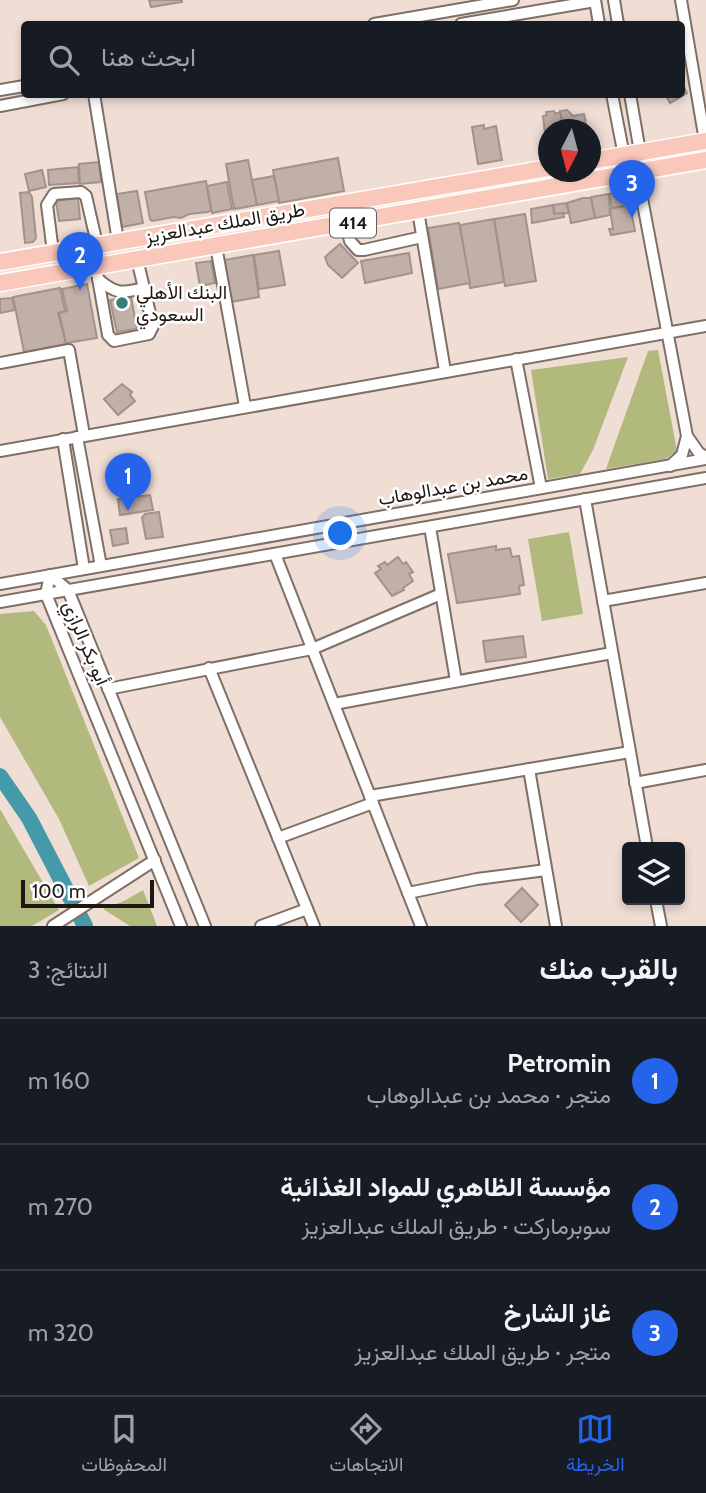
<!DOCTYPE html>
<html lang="ar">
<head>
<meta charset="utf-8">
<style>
	:root { --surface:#171b24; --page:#20242c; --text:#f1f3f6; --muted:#9ea1a6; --line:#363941; --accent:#2563eb }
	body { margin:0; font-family:Cabin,Vazirmatn,sans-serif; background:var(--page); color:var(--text); direction:rtl }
	.controls { position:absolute; right:21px; bottom:21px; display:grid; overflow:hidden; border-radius:7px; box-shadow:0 4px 10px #0003 }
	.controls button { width:63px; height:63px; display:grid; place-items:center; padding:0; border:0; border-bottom:2px solid var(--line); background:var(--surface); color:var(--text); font:35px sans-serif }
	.compass { position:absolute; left:538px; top:119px; width:63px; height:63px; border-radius:50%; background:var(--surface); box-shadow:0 4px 10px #0003; rotate:186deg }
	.scale { position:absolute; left:21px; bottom:18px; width:133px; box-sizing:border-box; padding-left:7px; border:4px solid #1e1815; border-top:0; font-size:19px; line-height:24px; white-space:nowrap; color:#1e1815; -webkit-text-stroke:5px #fff; paint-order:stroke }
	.you { position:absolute; left:341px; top:534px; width:24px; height:24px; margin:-18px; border:5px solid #fff; border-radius:50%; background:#1a73e8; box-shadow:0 0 0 10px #1a73e833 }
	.badge { display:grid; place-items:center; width:46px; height:46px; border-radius:50%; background:var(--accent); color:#fff; font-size:23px; font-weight:700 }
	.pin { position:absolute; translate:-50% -58px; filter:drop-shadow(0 2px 4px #0008) }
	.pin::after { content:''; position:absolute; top:37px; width:24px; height:21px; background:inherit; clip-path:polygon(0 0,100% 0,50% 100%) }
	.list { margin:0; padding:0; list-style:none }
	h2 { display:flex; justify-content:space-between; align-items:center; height:91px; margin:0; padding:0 28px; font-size:30px }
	h2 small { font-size:23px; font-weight:400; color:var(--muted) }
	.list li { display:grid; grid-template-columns:46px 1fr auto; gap:21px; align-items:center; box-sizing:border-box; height:126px; padding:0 28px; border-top:2px solid var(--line) }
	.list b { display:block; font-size:26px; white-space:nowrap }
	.list p { margin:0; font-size:23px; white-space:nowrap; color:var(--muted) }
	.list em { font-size:23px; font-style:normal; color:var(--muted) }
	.icon { flex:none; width:38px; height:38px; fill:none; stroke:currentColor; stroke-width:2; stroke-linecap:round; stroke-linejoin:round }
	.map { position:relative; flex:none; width:706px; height:926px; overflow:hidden; direction:ltr }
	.search { position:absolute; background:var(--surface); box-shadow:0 4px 10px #0003; left:21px; right:21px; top:21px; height:77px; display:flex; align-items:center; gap:18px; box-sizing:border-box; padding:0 24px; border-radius:7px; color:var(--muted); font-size:26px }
	.sheet { height:469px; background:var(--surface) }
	nav { display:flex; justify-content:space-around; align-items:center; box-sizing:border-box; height:98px; border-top:2px solid var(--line); background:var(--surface); font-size:19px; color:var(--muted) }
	nav a { display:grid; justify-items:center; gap:4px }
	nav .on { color:var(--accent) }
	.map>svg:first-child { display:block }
</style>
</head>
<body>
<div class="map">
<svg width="706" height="926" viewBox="0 0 706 926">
	<rect width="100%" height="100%" fill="#f0ded5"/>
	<!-- green -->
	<g fill="#b1b97d">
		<path d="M658,350L677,451L665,459L606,469L648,351Z"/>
		<path d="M628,357L593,450L580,474L548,479L531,370Z"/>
		<path d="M569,532L583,614L542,621L528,539Z"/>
		<path d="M34,611L46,625L139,858L89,886L59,819L0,717V614Z"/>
		<path d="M0,809L59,910L32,926H0Z"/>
		<path d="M143,890L157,926H130L103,909L124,901Z"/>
	</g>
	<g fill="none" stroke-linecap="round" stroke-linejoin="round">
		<!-- river -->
		<path stroke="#459aaa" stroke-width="16" d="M0,776L29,818L85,926"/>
	</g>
	<!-- building -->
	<g fill="#c1b0a8" stroke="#a2928a" stroke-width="2">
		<path d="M149,0H182V2L151,7Z"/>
		<path d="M682,83L687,93L670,103L665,94H682Z"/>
		<path d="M567,110L573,116L584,114L587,129L564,130L560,111Z"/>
		<path d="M554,111L555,114L560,112L564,130H548V142L546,143L543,116L547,115L546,112Z"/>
		<path d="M484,125V129L496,126L502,160L478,164L472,127Z"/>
		<path d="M338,158L344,191L279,203L273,170Z"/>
		<path d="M248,160L257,205L234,209L226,164Z"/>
		<path d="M99,162L101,182L80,184L79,164Z"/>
		<path d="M78,167L79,183L49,185L48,170Z"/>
		<path d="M42,170L46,187L29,191L25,174Z"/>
		<path d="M274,176L279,201L257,205L252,180Z"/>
		<path d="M206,181L211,210L208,212L189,214L181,218L174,217L152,221L150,219L145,192Z"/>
		<path d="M227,182L232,209L212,213L207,186Z"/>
		<path d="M137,191L143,223L122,227L117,194Z"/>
		<path d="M29,192L32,197L36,238L33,242L25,243L20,193Z"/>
		<path d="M619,192L628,193L630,205L612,208L609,194Z"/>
		<path d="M609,194L610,215L595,218L591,197Z"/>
		<path d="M78,198L80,219L59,221L56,201Z"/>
		<path d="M583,198H591L595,218L571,223L567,203Z"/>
		<path d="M566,203L569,213L555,214L553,205Z"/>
		<path d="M553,205L554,214L563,213L564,217L532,223L531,209Z"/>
		<path d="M630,205L635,231L611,235L609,229H613L610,209Z"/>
		<path d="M525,214L536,281L505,286L494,219Z"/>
		<path d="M494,219L504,282L470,288L460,225Z"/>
		<path d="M459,223L470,283L438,289L428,228Z"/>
		<path d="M340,244L358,263L342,278L328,265L325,257Z"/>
		<path d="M279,251L285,285L259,289L254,255Z"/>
		<path d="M409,253L412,273L365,283L361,261Z"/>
		<path d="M253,255L259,297L231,302L224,260Z"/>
		<path d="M211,261L215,283L200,286L196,263Z"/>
		<path d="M87,284L97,338L66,343L59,313L67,311L62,289Z"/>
		<path d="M60,288L65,311L58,313L66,344L24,352L13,297Z"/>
		<path d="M131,297L137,329L117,332L110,300Z"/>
		<path d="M12,298L15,310L0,313V299Z"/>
		<path d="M122,384L132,392L130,395L135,401L118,415L104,399Z"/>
		<path d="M150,495L153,510L120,515L118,499Z"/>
		<path d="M159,512L163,537L146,539L142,518L145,514Z"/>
		<path d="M126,528L128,543L113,546L110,530Z"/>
		<path d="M496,546V550L510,548L512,557L519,556L524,585L519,586L520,594L457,603L448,554Z"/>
		<path d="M398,557L403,564L406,562L413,572L409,574L413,581L403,588L404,590L392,596L375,573L381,569L378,566L385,562L387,565Z"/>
		<path d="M523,636L526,657L486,662L483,641Z"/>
		<path d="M522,888L538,905L521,922L505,905Z"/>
	</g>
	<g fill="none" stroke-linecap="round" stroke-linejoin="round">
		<defs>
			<g id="minor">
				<path d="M595,0L599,24"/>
				<path d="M614,0L618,24"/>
				<path d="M681,0L705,141"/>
				<path d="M374,24L513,0"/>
				<path d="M461,24L595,1"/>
				<path d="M0,90L24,86"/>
				<path d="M94,94L118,241"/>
				<path d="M612,94L624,156L637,172"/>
				<path d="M630,94L640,152L637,172L687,436"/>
				<path d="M0,106L63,94"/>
				<path d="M418,211L445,371"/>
				<path d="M346,224L350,241L358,250H364L422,237"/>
				<path d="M216,246L245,406"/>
				<path d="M53,252L47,205L54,194L81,192L86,196L97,244"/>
				<path d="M96,267L108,335L114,341L149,334L153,326L137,259"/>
				<path d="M98,279C117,295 121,293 144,288"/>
				<path d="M516,359L541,488"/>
				<path d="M0,363L69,350L84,435"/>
				<path d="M77,437L101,566"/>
				<path d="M63,439L84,569"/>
				<path d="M0,451L706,326"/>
				<path d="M670,466L682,455L687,436L699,453L706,457"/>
				<path d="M585,499L647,847"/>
				<path d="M430,527L456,681"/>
				<path d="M275,554L421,926"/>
				<path d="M0,584L706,459"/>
				<path d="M603,601L706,583"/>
				<path d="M0,602L706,478"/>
				<path d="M209,668L314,926"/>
				<path d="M108,689L312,649L441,594"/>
				<path d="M334,704L612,653"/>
				<path d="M529,769L556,926"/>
				<path d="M635,783L706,770"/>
				<path d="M370,796L630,752"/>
				<path d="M278,838L373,803"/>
				<path d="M408,893L477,879L546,870"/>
				<path d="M656,900L661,926"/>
				<path d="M53,926L155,860"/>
				<path d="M181,926L46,594L50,575L68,590L205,926"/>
				<path d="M261,926L307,909"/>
			</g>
			<g id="highway">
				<path d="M590,161L706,141"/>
				<path d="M0,262L548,168"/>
				<path d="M0,283L706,160"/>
			</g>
		</defs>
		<!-- minor casing -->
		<use href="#minor" stroke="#7e6f67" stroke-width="14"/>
		<!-- highway casing -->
		<use href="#highway" stroke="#fff" stroke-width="19"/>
		<!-- minor -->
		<use href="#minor" stroke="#fff" stroke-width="10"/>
		<!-- highway -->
		<use href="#highway" stroke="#fac7bb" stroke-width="16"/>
	</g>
	<!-- markers -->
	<circle fill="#397f77" stroke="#fff" stroke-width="2.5" cx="122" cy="303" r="7"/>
	<g text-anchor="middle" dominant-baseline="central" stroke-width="5" stroke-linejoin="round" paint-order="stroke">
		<!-- shield labels -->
		<rect fill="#fff" stroke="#625d5b" stroke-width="2" x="330" y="208.5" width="46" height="29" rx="5"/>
		<g font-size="18" font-weight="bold" fill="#1e1815">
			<text x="353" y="223">414</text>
		</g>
		<!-- street labels -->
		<g font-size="19" fill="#1e1815" stroke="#fff">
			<text transform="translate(225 223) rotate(-10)">طريق الملك عبدالعزيز</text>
			<text transform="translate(453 486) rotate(-10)">محمد بن عبدالوهاب</text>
			<text transform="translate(86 643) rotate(67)">أبو بكر الرازي</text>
		</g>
		<!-- poi labels -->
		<g font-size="19" fill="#1e1815" stroke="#fff" text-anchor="start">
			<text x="136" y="292">البنك الأهلي<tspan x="136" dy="22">السعودي</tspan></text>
		</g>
	</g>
</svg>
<div class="controls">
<button><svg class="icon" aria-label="layers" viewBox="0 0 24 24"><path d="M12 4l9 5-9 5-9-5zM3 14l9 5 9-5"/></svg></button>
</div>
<svg class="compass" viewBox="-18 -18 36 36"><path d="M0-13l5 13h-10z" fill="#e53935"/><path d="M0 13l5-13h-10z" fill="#9ea1a6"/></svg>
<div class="scale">100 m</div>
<div class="you"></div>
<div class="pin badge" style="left:128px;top:511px">1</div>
<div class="pin badge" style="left:80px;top:290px">2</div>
<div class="pin badge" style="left:632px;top:218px">3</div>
<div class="search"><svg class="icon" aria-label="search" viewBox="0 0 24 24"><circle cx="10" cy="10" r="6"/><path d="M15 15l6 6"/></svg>ابحث هنا</div>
</div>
<section class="sheet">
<h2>بالقرب منك<small>النتائج: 3</small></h2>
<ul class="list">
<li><span class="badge">1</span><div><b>Petromin</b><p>متجر · محمد بن عبدالوهاب</p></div><em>160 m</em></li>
<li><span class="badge">2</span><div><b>مؤسسة الظاهري للمواد الغذائية</b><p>سوبرماركت · طريق الملك عبدالعزيز</p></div><em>270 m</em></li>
<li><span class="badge">3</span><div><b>غاز الشارخ</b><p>متجر · طريق الملك عبدالعزيز</p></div><em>320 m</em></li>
</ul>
</section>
<nav>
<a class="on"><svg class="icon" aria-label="map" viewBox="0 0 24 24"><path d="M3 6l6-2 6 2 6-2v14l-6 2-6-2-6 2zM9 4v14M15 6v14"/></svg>الخريطة</a>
<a><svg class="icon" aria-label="directions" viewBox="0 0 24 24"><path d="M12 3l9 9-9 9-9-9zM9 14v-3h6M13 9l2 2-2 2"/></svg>الاتجاهات</a>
<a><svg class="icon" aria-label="saved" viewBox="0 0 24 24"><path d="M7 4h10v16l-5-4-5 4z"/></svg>المحفوظات</a>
</nav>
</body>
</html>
